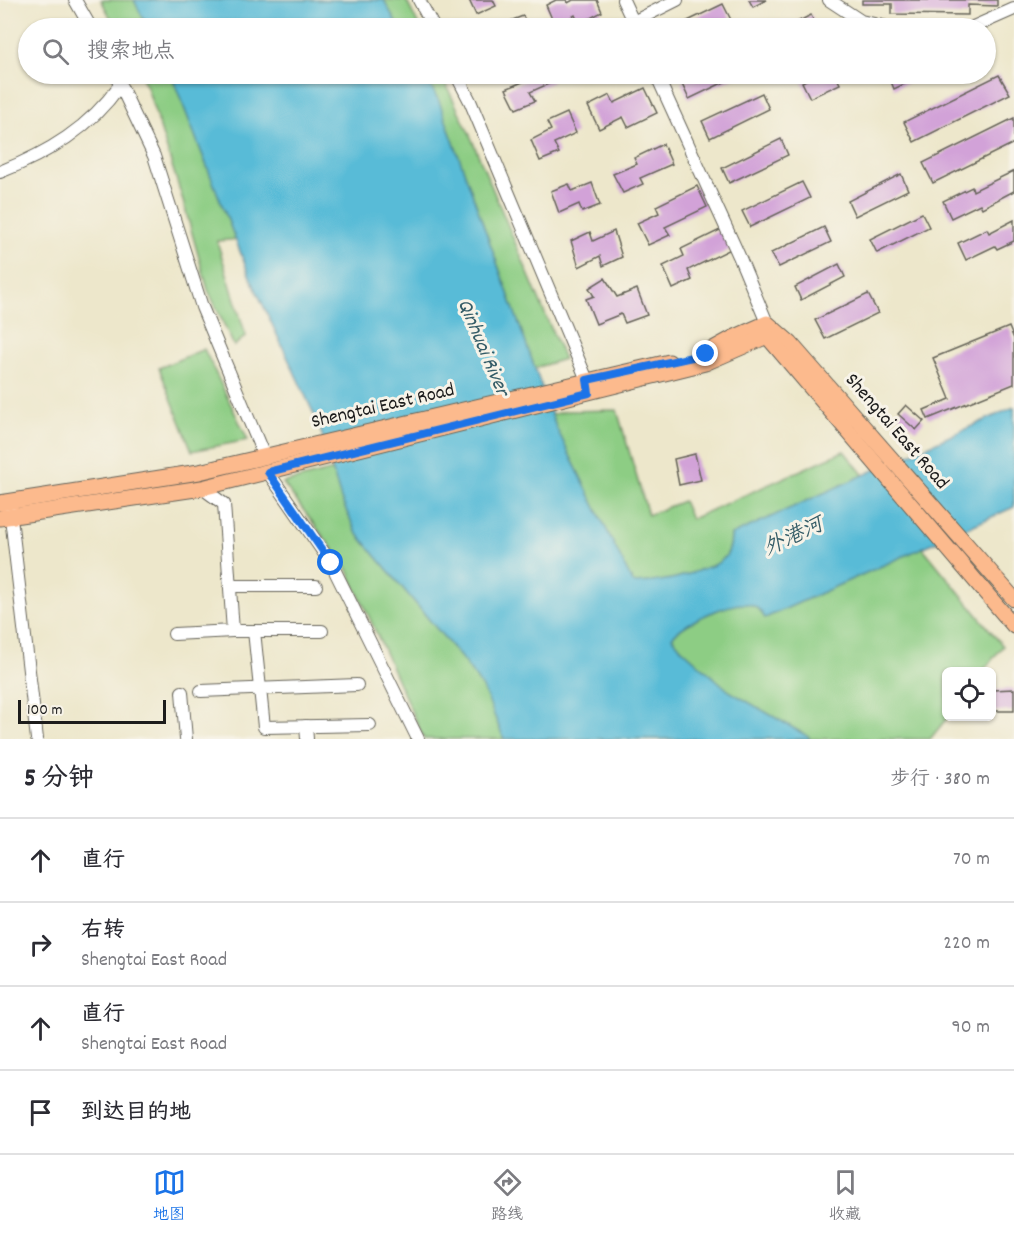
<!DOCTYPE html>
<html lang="zh">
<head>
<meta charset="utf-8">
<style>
	:root { --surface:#fff; --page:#f7f7f7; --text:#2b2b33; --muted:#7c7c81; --line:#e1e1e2; --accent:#1a73e8 }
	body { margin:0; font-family:Dekko,"LXGW WenKai TC",sans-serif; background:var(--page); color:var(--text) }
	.controls { position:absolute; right:18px; bottom:18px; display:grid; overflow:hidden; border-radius:9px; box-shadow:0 2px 4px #0004 }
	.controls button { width:54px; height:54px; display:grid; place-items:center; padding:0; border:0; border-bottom:2px solid var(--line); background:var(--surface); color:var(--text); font:30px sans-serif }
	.scale { position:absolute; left:18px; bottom:15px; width:148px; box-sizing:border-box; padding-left:6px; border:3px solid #1c1c1c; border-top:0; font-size:16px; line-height:21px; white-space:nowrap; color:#1c1c1c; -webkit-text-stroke:4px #f7f3e8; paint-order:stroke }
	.stop { position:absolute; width:18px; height:18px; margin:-14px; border:4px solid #1a73e8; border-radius:50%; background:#fff }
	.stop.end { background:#1a73e8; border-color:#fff; box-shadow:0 2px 6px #0008 }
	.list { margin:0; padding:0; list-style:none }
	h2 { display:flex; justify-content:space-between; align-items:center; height:78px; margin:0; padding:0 24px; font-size:26px }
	h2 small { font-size:20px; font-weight:400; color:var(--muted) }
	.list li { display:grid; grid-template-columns:39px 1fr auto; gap:18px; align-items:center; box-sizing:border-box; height:84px; padding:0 24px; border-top:2px solid var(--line) }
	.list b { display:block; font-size:22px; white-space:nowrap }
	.list p { margin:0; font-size:20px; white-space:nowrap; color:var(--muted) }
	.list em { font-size:20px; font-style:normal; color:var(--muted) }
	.icon { flex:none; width:33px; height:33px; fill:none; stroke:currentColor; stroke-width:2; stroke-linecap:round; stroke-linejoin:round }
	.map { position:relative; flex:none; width:1014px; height:739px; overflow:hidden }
	.search { position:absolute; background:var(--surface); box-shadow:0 2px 4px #0004; left:18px; right:18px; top:18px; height:66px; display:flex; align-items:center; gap:15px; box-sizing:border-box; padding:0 21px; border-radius:33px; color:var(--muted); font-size:22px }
	.sheet { height:414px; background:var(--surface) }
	nav { display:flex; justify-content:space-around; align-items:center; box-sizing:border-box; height:84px; border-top:2px solid var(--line); background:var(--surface); font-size:16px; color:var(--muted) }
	nav a { display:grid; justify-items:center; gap:3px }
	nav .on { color:var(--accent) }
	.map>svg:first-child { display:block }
</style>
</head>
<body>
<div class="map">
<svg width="1014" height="739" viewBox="0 0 1014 739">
	<rect width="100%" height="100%" fill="#f7f3e8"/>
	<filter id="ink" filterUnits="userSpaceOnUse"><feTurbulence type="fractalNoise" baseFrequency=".0167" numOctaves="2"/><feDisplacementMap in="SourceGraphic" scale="12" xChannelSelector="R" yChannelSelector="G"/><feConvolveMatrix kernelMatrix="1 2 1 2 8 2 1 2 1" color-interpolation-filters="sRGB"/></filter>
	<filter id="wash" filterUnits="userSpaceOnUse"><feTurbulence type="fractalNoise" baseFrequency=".008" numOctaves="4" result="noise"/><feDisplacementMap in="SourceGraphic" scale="24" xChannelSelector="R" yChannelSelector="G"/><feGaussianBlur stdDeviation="1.35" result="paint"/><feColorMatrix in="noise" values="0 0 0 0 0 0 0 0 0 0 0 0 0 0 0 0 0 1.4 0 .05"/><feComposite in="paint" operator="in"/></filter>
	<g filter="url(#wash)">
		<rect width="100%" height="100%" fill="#ede7cb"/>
		<!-- green -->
		<g fill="#8dcd84" stroke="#547450" stroke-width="1.5">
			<path d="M101,0H406L420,28H116Z"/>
			<path d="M140,74H441L470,135L564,359L525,371L463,220L217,241L246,336L234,346L208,290L181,194L147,87Z"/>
			<path d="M204,349L248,440L192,451L159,368Z"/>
			<path d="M617,410L648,515L683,501L691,519L844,451L1003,646L983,671L946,672L948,717L930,739H424L347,568L283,483L566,411Z"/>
		</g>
		<!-- water -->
		<g fill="#58bbd7" stroke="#3a6c7a" stroke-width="1.5">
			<path d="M134,0H384L399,28H148Z"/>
			<path d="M171,74H424L439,101L556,427L633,583C663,582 678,579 705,568C711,566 718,564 722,560C730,554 731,544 731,535L1014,407V507L765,618C761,612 758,607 751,605C733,599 684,623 672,637L681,648L729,691L809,737V739H504L483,688L462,659L356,532L341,499L319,425L250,277Z"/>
		</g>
		<g id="blocks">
			<!-- building -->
			<g fill="#d2a2d8">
				<path d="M469,0H493L496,6L476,15Z"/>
				<path d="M556,0H567L568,3L573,0H597L602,12L579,24L575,15L555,26L546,5Z"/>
				<path d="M749,0H766L753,7Z"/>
				<path d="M862,0H997V6L968,5V15L892,14V4H862Z"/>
				<path d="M723,4L731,20L713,28H673Z"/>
				<path d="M811,15L816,26L814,28H785Z"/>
				<path d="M523,16L529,28H508L505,23Z"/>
				<path d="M524,74H548L553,82L530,92L535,101L516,109L506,89L527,80Z"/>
				<path d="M699,74H741L689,99L681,82Z"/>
				<path d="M818,74H835L840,84L810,98L802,82Z"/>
				<path d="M888,74H925L894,89Z"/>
				<path d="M999,75L1010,94L914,142L904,122Z"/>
				<path d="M645,88L657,113L628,127L623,117L599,129L588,106L610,95L614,103Z"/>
				<path d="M762,93L769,109L710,138L702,121Z"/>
				<path d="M567,113L576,133L554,143L559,153L540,161L531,140L551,130L547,122Z"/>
				<path d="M1014,118V143L933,183L923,163Z"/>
				<path d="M781,139L788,155L729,183L722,168Z"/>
				<path d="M663,144L672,164L640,178L643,184L623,193L613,174L637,164L634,158Z"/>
				<path d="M1014,171V191L982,208L980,204L951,218L943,201L972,187L973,191Z"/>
				<path d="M901,174L908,190L855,216L848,201Z"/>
				<path d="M802,182L810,198L750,227L742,211Z"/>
				<path d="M592,183L600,205L582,212L579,204L559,213L551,191L569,184L572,191Z"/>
				<path d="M697,186L707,207L665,227L670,235L648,245L637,223L659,213L656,206Z"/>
				<path d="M922,213L929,227L877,253L870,239Z"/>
				<path d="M1014,220V241L997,249L995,246L966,260L958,243L987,229L989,233Z"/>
				<path d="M824,227L831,242L779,267L771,253Z"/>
				<path d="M722,229L731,249L688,270L692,280L673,289L663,266L684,256L681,249Z"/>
				<path d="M614,231L622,257L603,266L600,256L579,267L571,241L590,232L593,241Z"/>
				<path d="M839,264L845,277L801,300L795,287Z"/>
				<path d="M605,278L617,297L637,289L647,315L625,323L621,314L596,324L586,299L594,296L589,288Z"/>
				<path d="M868,294L878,313L825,339L815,320Z"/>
				<path d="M1009,327L1014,339V384L928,419L924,410L950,399L933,358Z"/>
				<path d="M906,405L924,421L916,430L898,414Z"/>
				<path d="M695,454L701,480L679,485L674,459Z"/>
				<path d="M1014,689V711H992V690Z"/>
			</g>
		</g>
	</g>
	<g filter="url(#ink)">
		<use href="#blocks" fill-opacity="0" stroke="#656359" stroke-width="1.5"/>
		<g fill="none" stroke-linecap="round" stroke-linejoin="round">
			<defs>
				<g id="minor">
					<path d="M75,0L91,28"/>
					<path d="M419,0L434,28"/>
					<path d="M623,0L636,28"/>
					<path d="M829,0L861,21L891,28"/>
					<path d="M633,22L677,0"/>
					<path d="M971,28L1014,9"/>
					<path d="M115,74L154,156L202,307L264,456"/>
					<path d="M456,74L470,101L587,380L588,389"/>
					<path d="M656,74L739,256L767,323V331"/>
					<path d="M0,172C48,153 90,128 120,85"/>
					<path d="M268,472L331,563L418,739"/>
					<path d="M10,509L37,739"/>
					<path d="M230,586H316"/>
					<path d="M233,631H322"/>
					<path d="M254,631L264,727L370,725"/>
					<path d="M174,634L233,631L224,504L202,488"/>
					<path d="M201,691L357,685"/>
					<path d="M182,692L186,739"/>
					<path d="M306,726L307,739"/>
				</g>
				<g id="major">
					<path d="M704,354L733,338L767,323L791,344L1014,599"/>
					<path d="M0,503L199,472L669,362"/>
					<path d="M0,518L202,488L705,363L767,336L1014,626"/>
				</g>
			</defs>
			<!-- minor casing -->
			<use href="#minor" stroke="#656359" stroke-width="14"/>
			<!-- major casing -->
			<use href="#major" stroke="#656359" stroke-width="17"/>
			<!-- minor -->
			<use href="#minor" stroke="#fff" stroke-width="12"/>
			<!-- major -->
			<use href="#major" stroke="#fcba8d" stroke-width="15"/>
		</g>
	</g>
	<g fill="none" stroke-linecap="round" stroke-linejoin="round" filter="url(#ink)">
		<!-- route -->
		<path stroke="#1a73e8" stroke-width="8" d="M331,563L268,472L589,393L587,380L706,354"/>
	</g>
	<g text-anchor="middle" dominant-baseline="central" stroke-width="6" stroke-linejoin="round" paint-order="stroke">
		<!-- street labels -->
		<g font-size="20" fill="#1c1c1c" stroke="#f7f3e8">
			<text transform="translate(383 407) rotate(-13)">Shengtai East Road</text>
			<text transform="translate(896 432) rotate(49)">Shengtai East Road</text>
		</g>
		<!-- water labels -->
		<g font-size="21" font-style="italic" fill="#345c67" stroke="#f7f3e8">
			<text transform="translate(482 348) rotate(67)">Qinhuai River</text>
			<text transform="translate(794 538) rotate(-25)">外港河</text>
		</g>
	</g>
</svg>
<div class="controls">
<button><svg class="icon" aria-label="locate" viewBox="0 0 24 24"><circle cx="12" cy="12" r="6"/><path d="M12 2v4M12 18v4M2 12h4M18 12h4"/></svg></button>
</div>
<div class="scale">100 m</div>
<div class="stop" style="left:331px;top:563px"></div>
<div class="stop end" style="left:706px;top:354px"></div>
<div class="search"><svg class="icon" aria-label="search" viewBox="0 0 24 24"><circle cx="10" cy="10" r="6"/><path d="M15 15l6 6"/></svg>搜索地点</div>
</div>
<section class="sheet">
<h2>5 分钟<small>步行 · 380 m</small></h2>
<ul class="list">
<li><svg class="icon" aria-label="ahead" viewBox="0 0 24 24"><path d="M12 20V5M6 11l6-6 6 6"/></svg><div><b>直行</b></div><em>70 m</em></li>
<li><svg class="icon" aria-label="right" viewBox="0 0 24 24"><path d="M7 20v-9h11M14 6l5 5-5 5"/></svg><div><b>右转</b><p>Shengtai East Road</p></div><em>220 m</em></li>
<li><svg class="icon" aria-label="ahead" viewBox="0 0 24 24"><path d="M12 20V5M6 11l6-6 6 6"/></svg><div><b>直行</b><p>Shengtai East Road</p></div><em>90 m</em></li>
<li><svg class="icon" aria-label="arrive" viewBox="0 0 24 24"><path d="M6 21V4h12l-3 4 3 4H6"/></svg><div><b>到达目的地</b></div></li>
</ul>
</section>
<nav>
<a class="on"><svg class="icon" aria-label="map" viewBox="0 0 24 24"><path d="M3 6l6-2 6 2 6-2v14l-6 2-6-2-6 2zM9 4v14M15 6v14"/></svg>地图</a>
<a><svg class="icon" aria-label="directions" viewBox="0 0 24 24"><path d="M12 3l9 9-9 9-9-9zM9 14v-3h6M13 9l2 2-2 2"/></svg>路线</a>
<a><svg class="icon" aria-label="saved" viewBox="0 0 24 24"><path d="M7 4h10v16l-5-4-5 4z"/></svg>收藏</a>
</nav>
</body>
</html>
